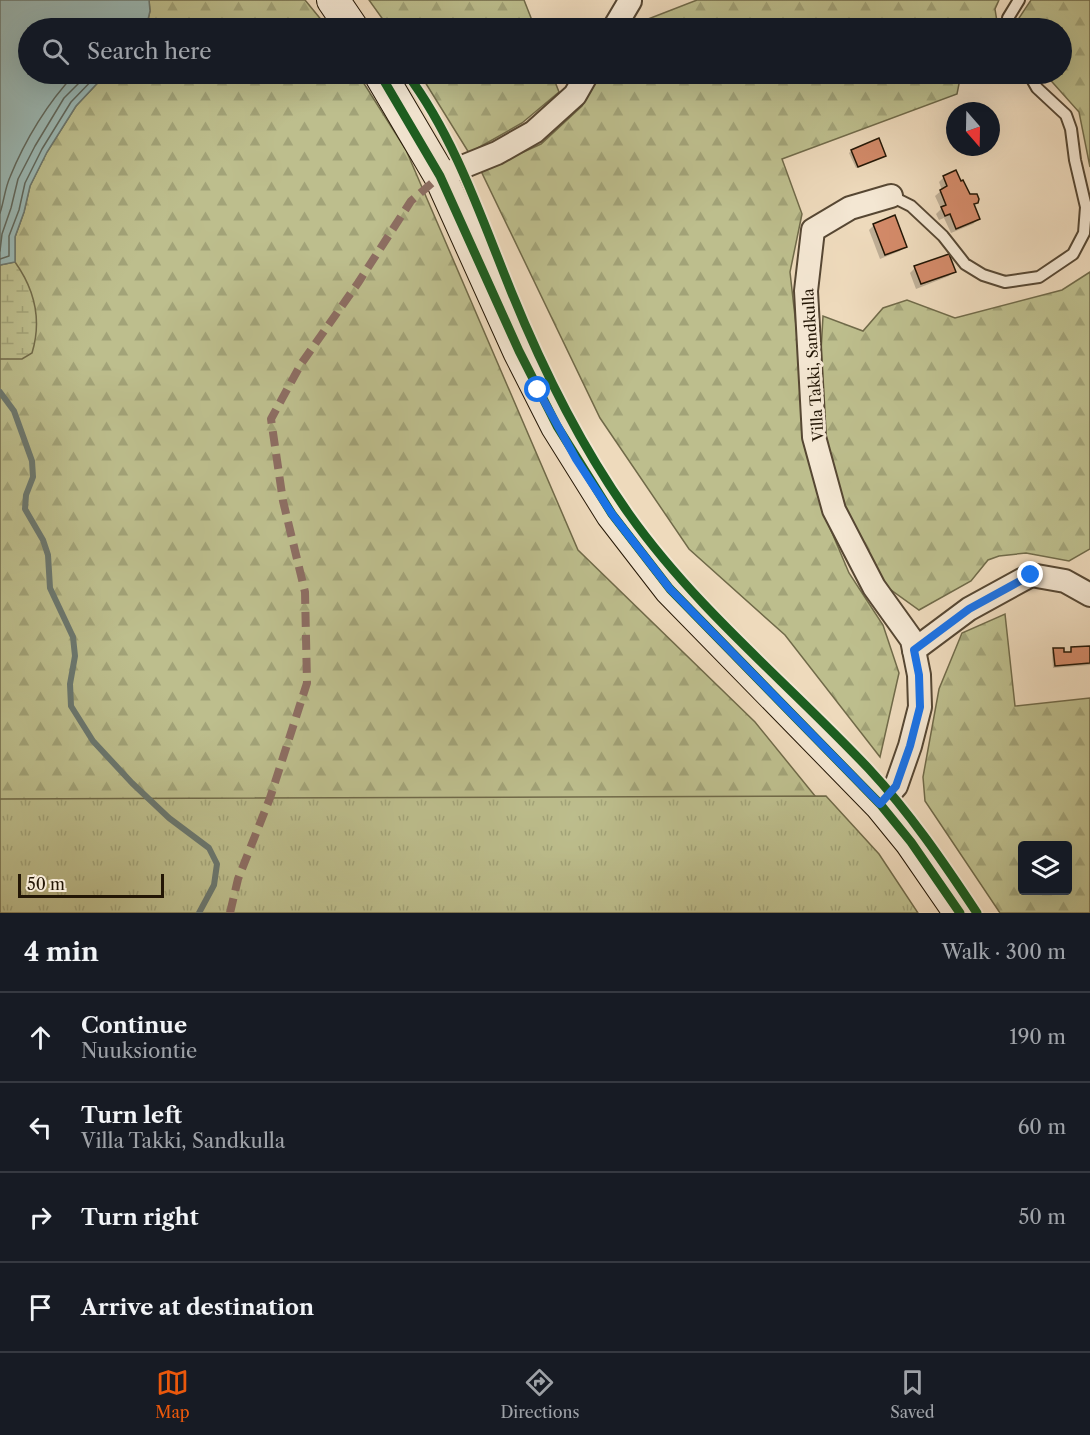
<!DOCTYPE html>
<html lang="en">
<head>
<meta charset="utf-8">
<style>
	:root { --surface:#171b24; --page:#242831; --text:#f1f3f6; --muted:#9ea1a6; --line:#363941; --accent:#ea580c }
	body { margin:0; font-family:"Libre Caslon Text",serif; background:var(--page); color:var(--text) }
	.controls { position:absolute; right:18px; bottom:18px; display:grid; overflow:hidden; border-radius:6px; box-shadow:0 6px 24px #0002 }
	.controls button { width:54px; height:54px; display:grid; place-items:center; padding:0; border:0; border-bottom:2px solid var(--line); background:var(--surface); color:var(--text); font:30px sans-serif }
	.compass { position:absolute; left:946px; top:102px; width:54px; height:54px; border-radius:50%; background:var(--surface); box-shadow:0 6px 24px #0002; rotate:160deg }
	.scale { position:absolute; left:18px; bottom:15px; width:146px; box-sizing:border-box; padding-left:6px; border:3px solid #231605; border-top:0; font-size:16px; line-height:21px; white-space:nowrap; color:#231605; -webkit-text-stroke:4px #f4e7d3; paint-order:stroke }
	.stop { position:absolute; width:18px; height:18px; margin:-14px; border:4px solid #1a73e8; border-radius:50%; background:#fff }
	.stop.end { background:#1a73e8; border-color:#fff; box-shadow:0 2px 6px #0008 }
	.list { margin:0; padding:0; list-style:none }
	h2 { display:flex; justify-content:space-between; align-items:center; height:78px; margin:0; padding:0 24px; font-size:26px }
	h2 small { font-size:20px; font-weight:400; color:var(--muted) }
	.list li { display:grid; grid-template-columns:39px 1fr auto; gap:18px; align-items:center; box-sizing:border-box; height:90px; padding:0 24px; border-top:2px solid var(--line) }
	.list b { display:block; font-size:22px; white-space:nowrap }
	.list p { margin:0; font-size:20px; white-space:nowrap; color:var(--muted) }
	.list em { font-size:20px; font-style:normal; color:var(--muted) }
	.icon { flex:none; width:33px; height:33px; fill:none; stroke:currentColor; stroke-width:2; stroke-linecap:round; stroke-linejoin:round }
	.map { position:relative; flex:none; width:1090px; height:913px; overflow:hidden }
	.search { position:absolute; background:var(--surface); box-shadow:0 6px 24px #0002; left:18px; right:18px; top:18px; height:66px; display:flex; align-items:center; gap:15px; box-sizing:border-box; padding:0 21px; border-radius:33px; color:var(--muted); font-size:22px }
	.sheet { height:438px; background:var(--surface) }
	nav { display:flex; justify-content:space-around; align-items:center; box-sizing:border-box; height:84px; border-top:2px solid var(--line); background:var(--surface); font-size:16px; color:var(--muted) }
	nav a { display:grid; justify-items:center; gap:3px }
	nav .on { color:var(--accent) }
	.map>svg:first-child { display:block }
</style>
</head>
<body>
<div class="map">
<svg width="1090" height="913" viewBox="0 0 1090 913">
	<defs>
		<pattern id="forest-firs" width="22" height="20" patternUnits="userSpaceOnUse" patternTransform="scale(1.5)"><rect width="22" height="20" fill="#bdbe8d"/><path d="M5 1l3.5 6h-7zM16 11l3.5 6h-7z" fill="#a2a378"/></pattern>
		<pattern id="wetland-marsh" width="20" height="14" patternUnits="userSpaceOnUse" patternTransform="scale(1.5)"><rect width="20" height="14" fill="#bdbe8d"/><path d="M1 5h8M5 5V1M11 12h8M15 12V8" fill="none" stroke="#a2a378"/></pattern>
		<pattern id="park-tufts" width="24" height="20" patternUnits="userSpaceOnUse" patternTransform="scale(1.5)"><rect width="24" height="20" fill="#bdbe8d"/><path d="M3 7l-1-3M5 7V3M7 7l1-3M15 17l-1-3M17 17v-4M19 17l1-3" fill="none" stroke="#a2a378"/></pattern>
	</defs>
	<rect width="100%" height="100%" fill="#eedabc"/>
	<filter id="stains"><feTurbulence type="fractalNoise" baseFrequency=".00333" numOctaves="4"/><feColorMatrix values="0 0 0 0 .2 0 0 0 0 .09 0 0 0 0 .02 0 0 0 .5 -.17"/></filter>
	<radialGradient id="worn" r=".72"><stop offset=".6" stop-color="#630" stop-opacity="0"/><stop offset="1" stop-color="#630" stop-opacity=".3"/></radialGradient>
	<!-- forest -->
	<g fill="url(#forest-firs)" stroke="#706a49" stroke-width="1.5" fill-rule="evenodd">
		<path d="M149,0H305L328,28H146L150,11Z"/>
		<path d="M369,0H524L535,28H389Z"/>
		<path d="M697,0H999L995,9L998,28H625Z"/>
		<path d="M1031,0H1090V167L1079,112L1045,74H1062V28H1022L1019,18Z"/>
		<path d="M106,74H358L406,150L578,550L755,722L910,913H0V265L15,261V237L24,212L30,186L47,152L76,106Z"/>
		<path d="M420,74H552L559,92L522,123L469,153Z"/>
		<path d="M600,74H961L957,94L782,159L802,214L790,272L806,415L822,509L849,573L883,625L899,673L880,757L785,635L689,549L600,418L481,171L541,144L582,106Z"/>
		<path d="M1090,272V549L1069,561L1026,553L999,556L988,560L971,581L919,610L880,582L843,505L824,429L821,352L823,316L863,331L883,308L907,300L955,318L1062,290Z"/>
		<path d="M1005,614L1015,706L1090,698V913H1000L925,801L923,777L939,689L962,633ZM1022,846H1068V890H1022Z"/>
	</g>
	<!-- wetland -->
	<path fill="url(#wetland-marsh)" stroke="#706a49" stroke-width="1.5" d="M15,262C35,290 42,320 32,353L22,359H0V265Z"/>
	<!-- park -->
	<path fill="url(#park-tufts)" stroke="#706a49" stroke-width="1.5" d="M826,796L879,854L918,913H0V799Z"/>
	<!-- water -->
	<path fill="#9bbab7" stroke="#6b7870" stroke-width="1.5" d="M0,0H149L150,11L146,28H28V74H106L76,106L47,152L30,186L24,212L15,237V262L0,265Z"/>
	<!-- shadow -->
	<g fill="#0003">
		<path d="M851,151L882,157L856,168L849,153Z"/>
		<path d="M944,177L976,202L973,206L978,219L973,224L951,233L944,218L939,220L936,214L941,209L935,196L942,190L939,182Z"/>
		<path d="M874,225L905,246L900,251L880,259L869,230Z"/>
		<path d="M915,268L954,271L949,276L916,289L910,273Z"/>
		<path d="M1090,647V665L1053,668L1052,652L1054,650L1063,654L1070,653L1072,648Z"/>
	</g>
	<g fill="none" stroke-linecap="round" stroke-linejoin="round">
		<!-- shore -->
		<g stroke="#5f685e" stroke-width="1.5">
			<path d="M0,213C4,201 5,188 10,177C25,140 48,102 75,74"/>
			<path d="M0,251L2,234L11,208L18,179L35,146L64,98L88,74"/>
			<path d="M0,259L9,256V236L19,210L25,183L42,149L71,102L98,74"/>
		</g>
		<!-- stream -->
		<path stroke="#6b7870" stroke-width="6" d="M0,392L14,411L32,461L33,477L26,495L25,509L43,540L48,555L50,588L73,637L75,656L70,684L71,706L93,741L132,783L169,818L209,848L217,864L214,885L199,913"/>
	</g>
	<!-- building -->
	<g fill="#d38a69" stroke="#231605" stroke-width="1.5">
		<path d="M879,138L886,156L858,167L851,150Z"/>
		<path d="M956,170L961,181L963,180L970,194H977L979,199L978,203L974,204L980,219L956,229L950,214L945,216L941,207L946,205L940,190L947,186L943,176Z"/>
		<path d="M895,215L907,247L885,255L873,224Z"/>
		<path d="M949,254L956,272L921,284L914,266Z"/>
		<path d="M1090,646V663L1055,666L1053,648H1064V652H1071V647Z"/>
	</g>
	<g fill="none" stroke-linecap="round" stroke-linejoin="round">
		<defs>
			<g id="lane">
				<path d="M1010,28L1008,18L1019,0"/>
				<path d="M891,196L911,206L943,236L965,264L983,275L1005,282L1039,277L1073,254L1084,233L1086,207L1075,160L1071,129L1066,115L1037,88L1029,74"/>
			</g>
			<g id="street">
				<path d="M614,28L630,1"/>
				<path d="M440,176L497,153L534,132L575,95L587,74"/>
				<path d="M914,650L969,609L1031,575L1065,581L1090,595"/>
				<path d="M880,804L896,786L910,746L920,707L919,675L912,640L874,587L834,510L814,437L806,291L813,230L850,208L891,196"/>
			</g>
			<g id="secondary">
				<path d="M333,0L352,28"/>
				<path d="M380,74L440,176L519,351L557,426L612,514L670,589L880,804L911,842L960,913"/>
			</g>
		</defs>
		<!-- lane casing -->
		<use href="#lane" stroke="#564733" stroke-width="14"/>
		<!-- street casing -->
		<use href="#street" stroke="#564733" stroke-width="26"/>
		<!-- secondary casing -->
		<use href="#secondary" stroke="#231605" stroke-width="34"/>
		<!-- lane -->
		<use href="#lane" stroke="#f4e7d3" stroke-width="10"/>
		<!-- street -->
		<use href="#street" stroke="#f4e7d3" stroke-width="22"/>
		<!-- secondary -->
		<use href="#secondary" stroke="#f4e7d3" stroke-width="32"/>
		<!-- quiet -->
		<path stroke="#8d6e63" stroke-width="8" stroke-dasharray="15 8" stroke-linecap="butt" d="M230,913L238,879L270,798L307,683L305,592L283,501L271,419L301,364L358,283L411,201L440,176"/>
		<defs>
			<g id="cycleway">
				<path d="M380,74L440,176L519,351L557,426L612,514L670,589L880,804L911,842L960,913"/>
				<path d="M407,74C455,138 481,217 511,291C543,370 580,445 629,514C697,610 789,684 869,769C910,813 944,863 977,913"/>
			</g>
		</defs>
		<!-- cycleway casing -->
		<use href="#cycleway" stroke="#f4e7d3" stroke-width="13"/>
		<!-- cycleway -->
		<use href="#cycleway" stroke="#1b5e20" stroke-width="9"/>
	</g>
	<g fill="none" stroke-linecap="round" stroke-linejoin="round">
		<!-- route -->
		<path stroke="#1a73e8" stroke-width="8" d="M538,390L576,459L612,514L670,589L880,804L896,786L910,746L920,707L919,675L914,650L969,609L1031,575"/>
	</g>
	<g text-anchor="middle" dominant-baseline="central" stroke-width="6" stroke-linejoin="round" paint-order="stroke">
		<!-- street labels -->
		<g font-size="15" fill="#231605" stroke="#f4e7d3">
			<text transform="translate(813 365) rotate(-94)">Villa Takki, Sandkulla</text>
		</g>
	</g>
	<rect width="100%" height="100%" filter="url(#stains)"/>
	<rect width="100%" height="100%" fill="url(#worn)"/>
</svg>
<div class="controls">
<button><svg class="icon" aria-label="layers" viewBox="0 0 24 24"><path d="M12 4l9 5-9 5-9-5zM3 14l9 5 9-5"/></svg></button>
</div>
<svg class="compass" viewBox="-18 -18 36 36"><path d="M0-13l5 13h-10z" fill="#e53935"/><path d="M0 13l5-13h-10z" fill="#9ea1a6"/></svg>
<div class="scale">50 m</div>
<div class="stop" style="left:538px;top:390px"></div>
<div class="stop end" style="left:1031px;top:575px"></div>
<div class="search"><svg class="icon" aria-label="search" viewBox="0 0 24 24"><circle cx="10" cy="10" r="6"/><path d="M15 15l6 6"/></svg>Search here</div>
</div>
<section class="sheet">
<h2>4 min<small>Walk · 300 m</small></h2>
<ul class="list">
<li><svg class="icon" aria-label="ahead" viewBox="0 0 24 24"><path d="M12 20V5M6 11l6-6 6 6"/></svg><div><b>Continue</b><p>Nuuksiontie</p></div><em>190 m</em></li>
<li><svg class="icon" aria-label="left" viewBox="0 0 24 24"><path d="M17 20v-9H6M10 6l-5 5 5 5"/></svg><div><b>Turn left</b><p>Villa Takki, Sandkulla</p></div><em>60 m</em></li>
<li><svg class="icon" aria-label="right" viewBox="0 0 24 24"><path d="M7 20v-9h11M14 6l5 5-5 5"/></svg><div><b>Turn right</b></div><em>50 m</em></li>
<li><svg class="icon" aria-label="arrive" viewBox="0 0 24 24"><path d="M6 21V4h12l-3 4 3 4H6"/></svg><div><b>Arrive at destination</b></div></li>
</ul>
</section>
<nav>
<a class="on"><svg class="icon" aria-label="map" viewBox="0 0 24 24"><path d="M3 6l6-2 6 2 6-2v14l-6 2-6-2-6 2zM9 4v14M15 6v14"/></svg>Map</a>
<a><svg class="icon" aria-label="directions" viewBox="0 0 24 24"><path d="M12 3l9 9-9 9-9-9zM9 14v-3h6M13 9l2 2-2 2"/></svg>Directions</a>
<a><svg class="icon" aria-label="saved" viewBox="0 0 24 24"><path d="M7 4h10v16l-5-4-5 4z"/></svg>Saved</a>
</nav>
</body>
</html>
